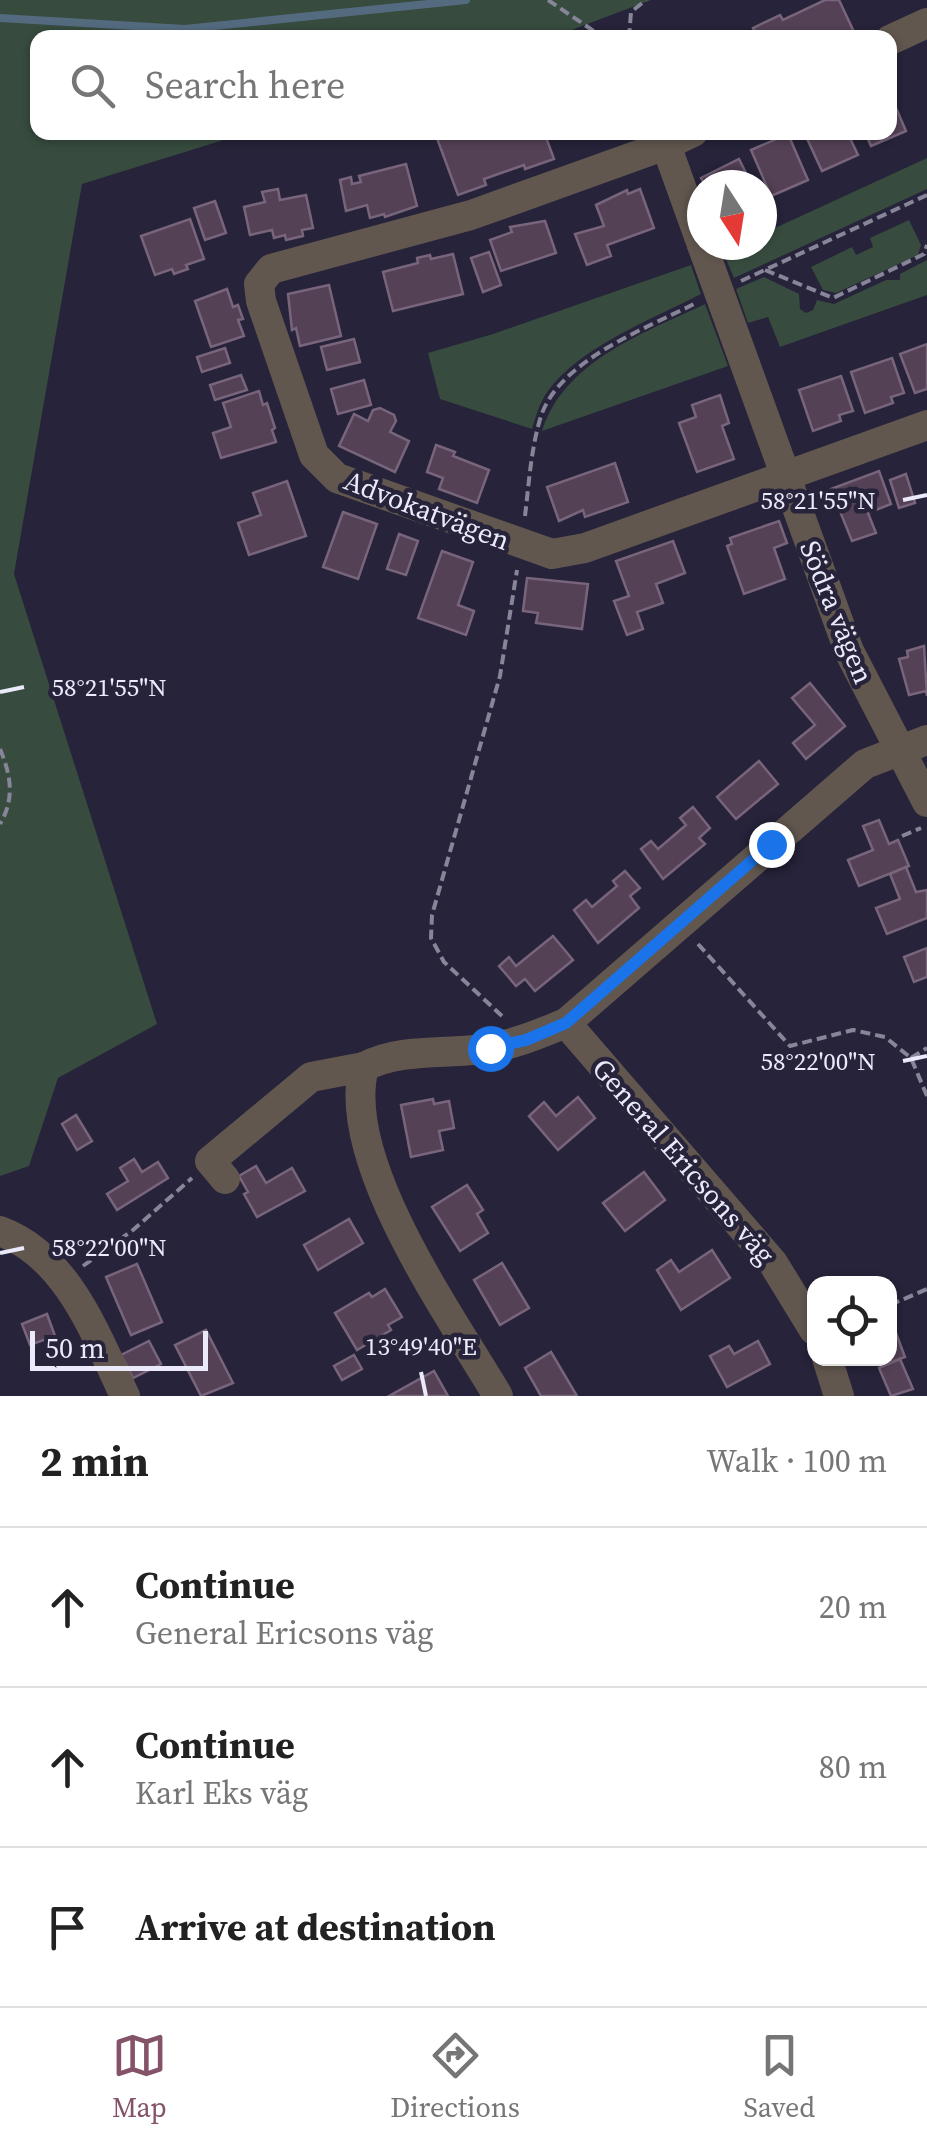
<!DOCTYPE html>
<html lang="en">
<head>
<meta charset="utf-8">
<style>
	:root { --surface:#fff; --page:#f2f2f2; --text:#222; --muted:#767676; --line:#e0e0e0; --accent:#855369 }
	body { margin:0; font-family:"Source Serif 4",serif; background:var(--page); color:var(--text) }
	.controls { position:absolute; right:30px; bottom:30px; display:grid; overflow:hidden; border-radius:20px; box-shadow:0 2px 8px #0004 }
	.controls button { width:90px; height:90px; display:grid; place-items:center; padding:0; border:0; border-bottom:2px solid var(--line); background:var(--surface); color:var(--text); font:50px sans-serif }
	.compass { position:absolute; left:687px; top:170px; width:90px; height:90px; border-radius:50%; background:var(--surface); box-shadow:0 2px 8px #0004; rotate:168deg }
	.scale { position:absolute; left:30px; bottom:25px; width:178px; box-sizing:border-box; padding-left:10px; border:5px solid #ebeafa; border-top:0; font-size:28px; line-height:35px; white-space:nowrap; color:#ebeafa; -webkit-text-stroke:8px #26233a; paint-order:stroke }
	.stop { position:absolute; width:30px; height:30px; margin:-22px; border:8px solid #1a73e8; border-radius:50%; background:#fff }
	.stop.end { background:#1a73e8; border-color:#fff; box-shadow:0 2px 10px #0008 }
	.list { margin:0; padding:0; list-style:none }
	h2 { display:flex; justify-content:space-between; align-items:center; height:130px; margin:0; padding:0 40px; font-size:42px }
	h2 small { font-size:32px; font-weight:400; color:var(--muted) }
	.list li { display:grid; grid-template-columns:65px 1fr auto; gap:30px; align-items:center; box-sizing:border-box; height:160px; padding:0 40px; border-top:2px solid var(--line) }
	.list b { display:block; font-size:38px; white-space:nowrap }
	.list p { margin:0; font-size:32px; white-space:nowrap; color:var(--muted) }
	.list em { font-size:32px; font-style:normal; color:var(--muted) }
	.icon { flex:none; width:55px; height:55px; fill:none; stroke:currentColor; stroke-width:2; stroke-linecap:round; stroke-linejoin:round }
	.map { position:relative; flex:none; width:927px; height:1396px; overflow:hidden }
	.search { position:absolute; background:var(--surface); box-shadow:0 2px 8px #0004; left:30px; right:30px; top:30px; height:110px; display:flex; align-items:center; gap:25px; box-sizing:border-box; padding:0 35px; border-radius:20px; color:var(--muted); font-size:38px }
	.sheet { height:610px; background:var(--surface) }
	nav { display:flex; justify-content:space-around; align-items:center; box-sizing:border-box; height:140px; border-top:2px solid var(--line); background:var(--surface); font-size:28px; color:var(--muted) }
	nav a { display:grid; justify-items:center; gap:5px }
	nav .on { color:var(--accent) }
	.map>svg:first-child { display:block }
</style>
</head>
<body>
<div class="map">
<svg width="927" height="1396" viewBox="0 0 927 1396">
	<rect width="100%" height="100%" fill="#26233a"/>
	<!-- green -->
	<g fill="#374b3e">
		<path d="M0,0H651L553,37L38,38V132L246,133L82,184L14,574L157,1024L58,1078L29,1166L0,1176Z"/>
		<path d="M927,158V189L734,278L723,252L738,245H762V234Z"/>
		<path d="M909,220L921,245L918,255L836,293L823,290L811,267L852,247L856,255L873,247L870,238Z"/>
		<path d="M927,260V295L780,347L768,317L748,323L736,289L764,277L799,294L800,309L806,313L813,310L817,300L834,304L886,280H900V274Z"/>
		<path d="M691,265L701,294C653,319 571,350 543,399C538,408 535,419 532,429L440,399L428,353L493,334Z"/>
		<path d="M705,304L728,366L542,431C564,361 644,333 705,304Z"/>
	</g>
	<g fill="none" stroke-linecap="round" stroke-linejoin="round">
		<!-- stream -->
		<path stroke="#546b7f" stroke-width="8" d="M0,18L185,29L466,0"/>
	</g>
	<!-- building -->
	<g fill="#544156" stroke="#78657b" stroke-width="2.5">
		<path d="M825,0H839L854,32L842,38H758L753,28L780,15L783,20Z"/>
		<path d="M890,94L906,131L871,146L865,132H890Z"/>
		<path d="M544,132L554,159L525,169L524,165L484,179L486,185L458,195L435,133Z"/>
		<path d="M804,132H847L858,155L822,171Z"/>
		<path d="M788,134L808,180L771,196L751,150Z"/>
		<path d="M739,159L752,185H705L701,178Z"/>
		<path d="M406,164L417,206L385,217L384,214L370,218L367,205L346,211L340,180L351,177L352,184L361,182L359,176Z"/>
		<path d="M278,189L280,200L306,195L313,228L302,230L303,236L286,240L285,235L274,238L272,230L250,235L244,207L265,202L262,192Z"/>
		<path d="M640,189L654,228L607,245L611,256L587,265L575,234L604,226L596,205L627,190L628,194Z"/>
		<path d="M215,201L226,233L205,240L194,208Z"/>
		<path d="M190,219L204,259L186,265L188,269L174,274L172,269L155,275L141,236Z"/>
		<path d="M545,221L556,253L501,271L490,240L512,232L510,227Z"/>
		<path d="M489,252L501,285L483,292L471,258Z"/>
		<path d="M453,254L463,294L393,311L383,272L418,263L417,258L430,255L431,259Z"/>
		<path d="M329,285L341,336L300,346L296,328L292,330L288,294Z"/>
		<path d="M227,289L233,307L238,305L243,319L238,320L244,336L211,347L195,301Z"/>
		<path d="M354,339L360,362L327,370L321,347Z"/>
		<path d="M927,344V389L915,393L900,354Z"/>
		<path d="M225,348L230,363L202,372L197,357Z"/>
		<path d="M892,358L904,393L891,397L893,403L865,413L851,372Z"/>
		<path d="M241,375L247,390L215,400L210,385Z"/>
		<path d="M841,376L853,411L839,415L841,421L813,431L799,390Z"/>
		<path d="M364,380L371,405L338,414L331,389Z"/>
		<path d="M259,391L263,405L267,403L275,428L272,430L276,442L221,458L213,433L231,427L223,403Z"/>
		<path d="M720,395L729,423L722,426L734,459L697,472L679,423L696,417L692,405Z"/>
		<path d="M380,408L394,415L396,421L390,432L409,441L395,472L339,446L354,414L368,421L373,410Z"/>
		<path d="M436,445L455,452L453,456L489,470L477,503L439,489L443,478L427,472Z"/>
		<path d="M615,463L628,502L585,517L583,510L559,521L547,487Z"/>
		<path d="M879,471L891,504L868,513L876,533L852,541L831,489Z"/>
		<path d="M906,474L915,503L899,508L890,480Z"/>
		<path d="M287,481L306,536L249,555L238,523L261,515L253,493Z"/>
		<path d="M343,512L377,524L358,579L323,567Z"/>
		<path d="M779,521L787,543L774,548L785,579L744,594L727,546L732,544L730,538Z"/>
		<path d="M399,534L418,541L406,575L387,569Z"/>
		<path d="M673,541L685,573L656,584L663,603L637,612L643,629L627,635L614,601L629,596L616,561Z"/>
		<path d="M442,551L473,562L458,605L474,611L466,635L418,618Z"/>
		<path d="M527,578L588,584L582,629L536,623L538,613L523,611Z"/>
		<path d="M924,646L927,696L926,691L909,695L899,659L908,657L907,651Z"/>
		<path d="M810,683L845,726L806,759L793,743L815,725L792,698Z"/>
		<path d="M759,761L778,784L736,819L717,797Z"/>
		<path d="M693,807L710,828L699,838L705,844L663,879L641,849L651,841L658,849L686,825L680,818Z"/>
		<path d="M879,820L889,844L898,840L909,866L859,886L848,860L873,850L863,826Z"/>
		<path d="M906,867L916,892L927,890V918L887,934L876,908L900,899L890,874Z"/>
		<path d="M625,871L640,888L630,896L639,908L598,943L574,910L586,900L592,907L617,886L613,881Z"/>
		<path d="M553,936L573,960L535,991L525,979L516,986L499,966L509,957L516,966Z"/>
		<path d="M927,948V977L914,982L904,957Z"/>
		<path d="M578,1097L595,1118L558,1150L529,1116L544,1102L556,1116Z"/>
		<path d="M433,1099L434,1104L449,1101L454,1128L439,1131L443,1150L411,1157L401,1105Z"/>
		<path d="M76,1115L92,1141L77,1150L62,1124Z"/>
		<path d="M134,1159L142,1172L158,1162L168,1178L117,1210L107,1194L128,1181L120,1168Z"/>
		<path d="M256,1166L266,1183L292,1168L305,1191L257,1217L244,1194L248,1192L239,1176Z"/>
		<path d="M644,1172L665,1200L625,1231L603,1203Z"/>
		<path d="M467,1185L483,1210L477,1214L488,1233L460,1251L432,1207Z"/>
		<path d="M349,1219L363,1243L318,1270L304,1245Z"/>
		<path d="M712,1250L730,1278L681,1310L657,1270L671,1260L679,1272Z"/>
		<path d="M502,1263L529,1308L500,1325L474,1280Z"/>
		<path d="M137,1264L162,1322L131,1335L106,1277Z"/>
		<path d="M385,1289L402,1317L388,1325L391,1330L357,1350L335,1313L369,1293L372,1297Z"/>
		<path d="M47,1314L55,1336L30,1345L22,1324Z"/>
		<path d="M893,1325L905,1357L883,1365L881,1358H890V1326Z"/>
		<path d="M206,1330L233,1383L201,1396L175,1345Z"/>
		<path d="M149,1341L161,1364L133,1378L121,1355Z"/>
		<path d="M758,1341L770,1364L727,1387L710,1356L729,1346L734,1354Z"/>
		<path d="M551,1352L577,1396H541L525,1368Z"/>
		<path d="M354,1355L362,1369L342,1380L334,1366Z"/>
		<path d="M900,1359L913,1389L891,1396L879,1368Z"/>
		<path d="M434,1371L448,1396H389Z"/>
	</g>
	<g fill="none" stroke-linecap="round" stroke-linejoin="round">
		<!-- path -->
		<g stroke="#878598" stroke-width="4" stroke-dasharray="10 5" stroke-linecap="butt">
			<path d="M548,0L604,38"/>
			<path d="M629,38L631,12L646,0"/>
			<path d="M765,270L833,298L924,254L927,245"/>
			<path d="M741,281L927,195"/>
			<path d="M525,516C529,483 531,448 541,416C560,360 645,329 694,304"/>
			<path d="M0,749C11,775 15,799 0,824"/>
			<path d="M902,836L921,828"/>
			<path d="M698,944L790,1046L853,1030L885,1037L911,1058L927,1096"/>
			<path d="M502,1016L444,962L431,938L432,915L500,676L517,570"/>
			<path d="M911,1058L927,1048"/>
			<path d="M83,1266L133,1230L192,1178"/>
			<path d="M890,1305L927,1289"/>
		</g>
		<!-- minor -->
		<g stroke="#61574f" stroke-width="30">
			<path d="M890,40L927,23"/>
			<path d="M693,132L666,145L471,215L271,269L259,284L261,301L314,455L337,478L552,554L585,548L927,425"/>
			<path d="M666,145L702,245"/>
			<path d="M702,245L849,651L927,802"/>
			<path d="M566,1023L865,764L927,740"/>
			<path d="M225,1179L210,1161L311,1077L364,1067"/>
			<path d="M0,1231C68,1256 96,1336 125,1396"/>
			<path d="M827,1358L839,1396"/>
			<path d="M498,1396C451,1316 339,1160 364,1067C401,1047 449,1055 490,1048C516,1044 541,1033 566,1023L773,1263L814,1330"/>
		</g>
	</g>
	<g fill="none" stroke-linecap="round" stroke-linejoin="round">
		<!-- route -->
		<path stroke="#1a73e8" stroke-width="12" d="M490,1048L526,1040L566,1023L771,844"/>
	</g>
	<!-- ticks -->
	<path fill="none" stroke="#ebeafa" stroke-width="4" d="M903,500L927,495M0,692L24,687M903,1061L927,1056M0,1253L24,1248M421,1372L426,1396"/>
	<g text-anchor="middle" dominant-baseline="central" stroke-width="9" stroke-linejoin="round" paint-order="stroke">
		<!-- street labels -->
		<g font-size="28" fill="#ebeafa" stroke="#26233a">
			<text transform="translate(427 510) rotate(21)">Advokatvägen</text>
			<text transform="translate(837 612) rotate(68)">Södra vägen</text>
			<text transform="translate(684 1161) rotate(49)">General Ericsons väg</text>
		</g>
	</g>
	<g font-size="25" text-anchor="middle" fill="#ebeafa" stroke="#26233a" stroke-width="9" stroke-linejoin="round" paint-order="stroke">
		<text x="818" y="509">58°21'55"N</text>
		<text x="109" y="696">58°21'55"N</text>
		<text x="818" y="1070">58°22'00"N</text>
		<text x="109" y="1256">58°22'00"N</text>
		<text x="421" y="1355">13°49'40"E</text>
	</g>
</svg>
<div class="controls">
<button><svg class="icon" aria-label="locate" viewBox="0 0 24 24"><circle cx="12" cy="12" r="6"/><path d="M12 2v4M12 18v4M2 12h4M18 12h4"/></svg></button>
</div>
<svg class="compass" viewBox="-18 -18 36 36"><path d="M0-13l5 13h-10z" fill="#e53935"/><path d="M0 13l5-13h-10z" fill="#767676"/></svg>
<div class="scale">50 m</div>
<div class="stop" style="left:490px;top:1048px"></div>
<div class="stop end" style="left:771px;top:844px"></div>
<div class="search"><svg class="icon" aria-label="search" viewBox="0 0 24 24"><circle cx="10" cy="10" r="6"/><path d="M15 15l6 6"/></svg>Search here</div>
</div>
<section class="sheet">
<h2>2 min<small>Walk · 100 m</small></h2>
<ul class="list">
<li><svg class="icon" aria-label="ahead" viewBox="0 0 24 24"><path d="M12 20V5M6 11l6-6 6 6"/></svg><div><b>Continue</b><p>General Ericsons väg</p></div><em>20 m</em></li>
<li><svg class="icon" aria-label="ahead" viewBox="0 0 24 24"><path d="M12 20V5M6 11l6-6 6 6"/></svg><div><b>Continue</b><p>Karl Eks väg</p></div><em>80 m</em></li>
<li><svg class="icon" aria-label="arrive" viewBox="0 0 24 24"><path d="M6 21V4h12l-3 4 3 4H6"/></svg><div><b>Arrive at destination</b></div></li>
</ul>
</section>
<nav>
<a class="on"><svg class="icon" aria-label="map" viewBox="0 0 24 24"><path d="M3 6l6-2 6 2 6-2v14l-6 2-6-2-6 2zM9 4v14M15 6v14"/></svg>Map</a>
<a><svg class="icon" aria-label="directions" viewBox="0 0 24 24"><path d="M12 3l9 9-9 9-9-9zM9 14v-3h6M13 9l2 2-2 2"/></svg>Directions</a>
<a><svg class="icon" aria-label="saved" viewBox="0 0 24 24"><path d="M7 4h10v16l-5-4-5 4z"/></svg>Saved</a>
</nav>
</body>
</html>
